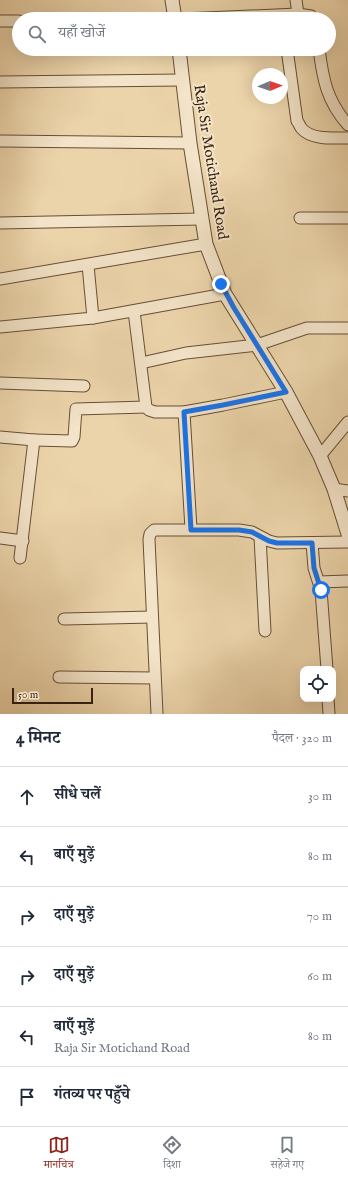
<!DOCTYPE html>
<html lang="hi">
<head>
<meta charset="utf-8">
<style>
	:root { --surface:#fff; --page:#f6f6f7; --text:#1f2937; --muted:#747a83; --line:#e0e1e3; --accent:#8f2418 }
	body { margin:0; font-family:"IM FELL English","Noto Serif Devanagari",serif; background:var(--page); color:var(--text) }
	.controls { position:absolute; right:12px; bottom:12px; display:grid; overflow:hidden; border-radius:8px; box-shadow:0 4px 16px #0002 }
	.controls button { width:36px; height:36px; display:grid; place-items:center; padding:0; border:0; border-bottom:1px solid var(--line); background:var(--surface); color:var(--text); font:20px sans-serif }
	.compass { position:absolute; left:252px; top:68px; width:36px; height:36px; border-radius:50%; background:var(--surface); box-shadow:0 4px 16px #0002; rotate:88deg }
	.scale { position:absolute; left:12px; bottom:10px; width:81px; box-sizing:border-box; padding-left:4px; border:2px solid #382311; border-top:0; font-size:11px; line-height:14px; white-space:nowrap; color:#382311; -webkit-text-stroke:3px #f3e3c8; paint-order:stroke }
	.stop { position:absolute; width:12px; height:12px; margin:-9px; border:3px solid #1a73e8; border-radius:50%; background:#fff }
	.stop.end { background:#1a73e8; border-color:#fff; box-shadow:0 1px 4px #0008 }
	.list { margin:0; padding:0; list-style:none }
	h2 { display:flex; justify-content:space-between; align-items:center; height:52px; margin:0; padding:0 16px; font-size:17px }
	h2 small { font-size:13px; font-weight:400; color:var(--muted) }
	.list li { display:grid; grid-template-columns:26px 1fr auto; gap:12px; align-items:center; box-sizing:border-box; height:60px; padding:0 16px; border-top:1px solid var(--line) }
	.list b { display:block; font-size:15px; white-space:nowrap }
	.list p { margin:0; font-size:13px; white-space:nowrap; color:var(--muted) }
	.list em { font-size:13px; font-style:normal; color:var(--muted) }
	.icon { flex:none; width:22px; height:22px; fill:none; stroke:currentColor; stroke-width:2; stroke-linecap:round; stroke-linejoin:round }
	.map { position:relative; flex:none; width:348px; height:714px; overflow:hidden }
	.search { position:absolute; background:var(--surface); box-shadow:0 4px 16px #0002; left:12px; right:12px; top:12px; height:44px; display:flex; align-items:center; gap:10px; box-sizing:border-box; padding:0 14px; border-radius:22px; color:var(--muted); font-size:15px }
	.sheet { height:412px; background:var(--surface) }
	nav { display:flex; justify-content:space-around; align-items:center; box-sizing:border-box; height:56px; border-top:1px solid var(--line); background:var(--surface); font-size:11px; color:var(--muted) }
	nav a { display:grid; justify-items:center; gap:2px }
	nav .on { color:var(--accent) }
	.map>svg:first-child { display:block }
</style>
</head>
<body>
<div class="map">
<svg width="348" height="714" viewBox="0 0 348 714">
	<rect width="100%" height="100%" fill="#ecd4aa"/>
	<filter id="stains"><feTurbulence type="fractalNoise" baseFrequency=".005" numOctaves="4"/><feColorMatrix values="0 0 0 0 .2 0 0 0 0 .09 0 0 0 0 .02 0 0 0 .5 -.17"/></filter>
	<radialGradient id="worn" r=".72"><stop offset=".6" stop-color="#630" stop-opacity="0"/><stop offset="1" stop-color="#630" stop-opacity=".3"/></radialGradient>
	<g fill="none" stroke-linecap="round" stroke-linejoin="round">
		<defs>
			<g id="minor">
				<path d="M296,0L298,14"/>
				<path d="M182,19L298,14L311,16L314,19"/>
				<path d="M0,21H19"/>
				<path d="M287,49L297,121C299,123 300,127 302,129C312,140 334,138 348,138"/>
				<path d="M319,49C323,80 327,101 348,125"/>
				<path d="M0,82L182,80"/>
				<path d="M0,141L190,143"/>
				<path d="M300,218H348"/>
				<path d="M0,223L201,219"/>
				<path d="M0,279L206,244"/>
				<path d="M134,311L146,407L149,410L155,412H184L223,405L286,392"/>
				<path d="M93,318L225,294"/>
				<path d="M0,327L93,318L88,265"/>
				<path d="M141,363L186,353L257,345L307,328H348"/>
				<path d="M0,383L84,386"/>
				<path d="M184,412L191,529"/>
				<path d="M0,437L34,440L20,558"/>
				<path d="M34,440L72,441L74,437L76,409L146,407"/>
				<path d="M320,456L348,422"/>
				<path d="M334,489L348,491"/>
				<path d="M260,537L265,631"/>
				<path d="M0,538L23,541"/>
				<path d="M312,543L314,568L321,590L327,669"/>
				<path d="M319,582L348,581"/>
				<path d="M64,619L152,617"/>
				<path d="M59,677L154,678"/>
				<path d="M328,699L329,714"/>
				<path d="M157,714L149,539L150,534L154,530H239L252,532L269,541L277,543L348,542"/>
			</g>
			<g id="tertiary">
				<path d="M172,0L175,19"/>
				<path d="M179,49L190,143L206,244L225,294L286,392L320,456L334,489L348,534"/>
			</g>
		</defs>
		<!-- minor casing -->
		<use href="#minor" stroke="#654f37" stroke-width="13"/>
		<!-- tertiary casing -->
		<use href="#tertiary" stroke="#654f37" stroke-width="15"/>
		<!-- minor -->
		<use href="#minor" stroke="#f3e3c8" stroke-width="11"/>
		<!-- tertiary -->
		<use href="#tertiary" stroke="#f3e3c8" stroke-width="13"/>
	</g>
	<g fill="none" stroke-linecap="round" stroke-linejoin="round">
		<!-- route -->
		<path stroke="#1a73e8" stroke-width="5" d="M221,284L234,308L286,392L223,405L184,412L191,530H239L252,532L269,541L277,543H312L314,568L321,590"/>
	</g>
	<g text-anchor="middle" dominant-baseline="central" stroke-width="4" stroke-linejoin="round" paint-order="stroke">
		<!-- street labels -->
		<g font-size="15" fill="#382311" stroke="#f3e3c8">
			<text transform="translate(211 162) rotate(81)">Raja Sir Motichand Road</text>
		</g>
	</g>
	<rect width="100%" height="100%" filter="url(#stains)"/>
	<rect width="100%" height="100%" fill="url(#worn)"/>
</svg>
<div class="controls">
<button><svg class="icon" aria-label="locate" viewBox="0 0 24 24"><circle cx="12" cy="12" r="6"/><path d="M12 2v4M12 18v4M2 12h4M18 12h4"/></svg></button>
</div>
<svg class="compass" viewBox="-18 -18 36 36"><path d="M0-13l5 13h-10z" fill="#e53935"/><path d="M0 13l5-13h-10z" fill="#747a83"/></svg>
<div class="scale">50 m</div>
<div class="stop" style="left:321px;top:590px"></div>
<div class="stop end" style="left:221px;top:284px"></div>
<div class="search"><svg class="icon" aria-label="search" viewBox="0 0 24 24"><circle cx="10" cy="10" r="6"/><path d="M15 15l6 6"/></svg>यहाँ खोजें</div>
</div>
<section class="sheet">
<h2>4 मिनट<small>पैदल · 320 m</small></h2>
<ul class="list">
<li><svg class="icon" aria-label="ahead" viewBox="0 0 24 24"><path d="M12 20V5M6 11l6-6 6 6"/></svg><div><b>सीधे चलें</b></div><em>30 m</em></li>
<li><svg class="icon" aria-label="left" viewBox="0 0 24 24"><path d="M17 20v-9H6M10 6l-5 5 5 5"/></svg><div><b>बाएँ मुड़ें</b></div><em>80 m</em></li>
<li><svg class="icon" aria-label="right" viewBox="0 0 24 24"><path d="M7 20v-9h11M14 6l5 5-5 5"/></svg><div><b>दाएँ मुड़ें</b></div><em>70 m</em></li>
<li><svg class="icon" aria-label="right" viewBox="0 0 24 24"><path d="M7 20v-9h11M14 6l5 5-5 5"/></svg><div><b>दाएँ मुड़ें</b></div><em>60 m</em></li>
<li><svg class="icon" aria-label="left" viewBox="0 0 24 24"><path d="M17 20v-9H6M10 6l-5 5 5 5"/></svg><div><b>बाएँ मुड़ें</b><p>Raja Sir Motichand Road</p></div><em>80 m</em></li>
<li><svg class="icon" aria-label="arrive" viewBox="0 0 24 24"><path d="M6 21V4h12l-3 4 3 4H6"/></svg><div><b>गंतव्य पर पहुँचे</b></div></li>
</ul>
</section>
<nav>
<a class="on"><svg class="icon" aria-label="map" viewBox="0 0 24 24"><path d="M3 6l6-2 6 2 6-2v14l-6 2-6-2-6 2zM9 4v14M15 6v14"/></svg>मानचित्र</a>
<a><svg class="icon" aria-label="directions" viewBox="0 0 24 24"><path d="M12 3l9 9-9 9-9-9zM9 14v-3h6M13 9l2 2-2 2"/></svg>दिशा</a>
<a><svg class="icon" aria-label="saved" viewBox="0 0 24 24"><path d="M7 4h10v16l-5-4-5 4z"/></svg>सहेजे गए</a>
</nav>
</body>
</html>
